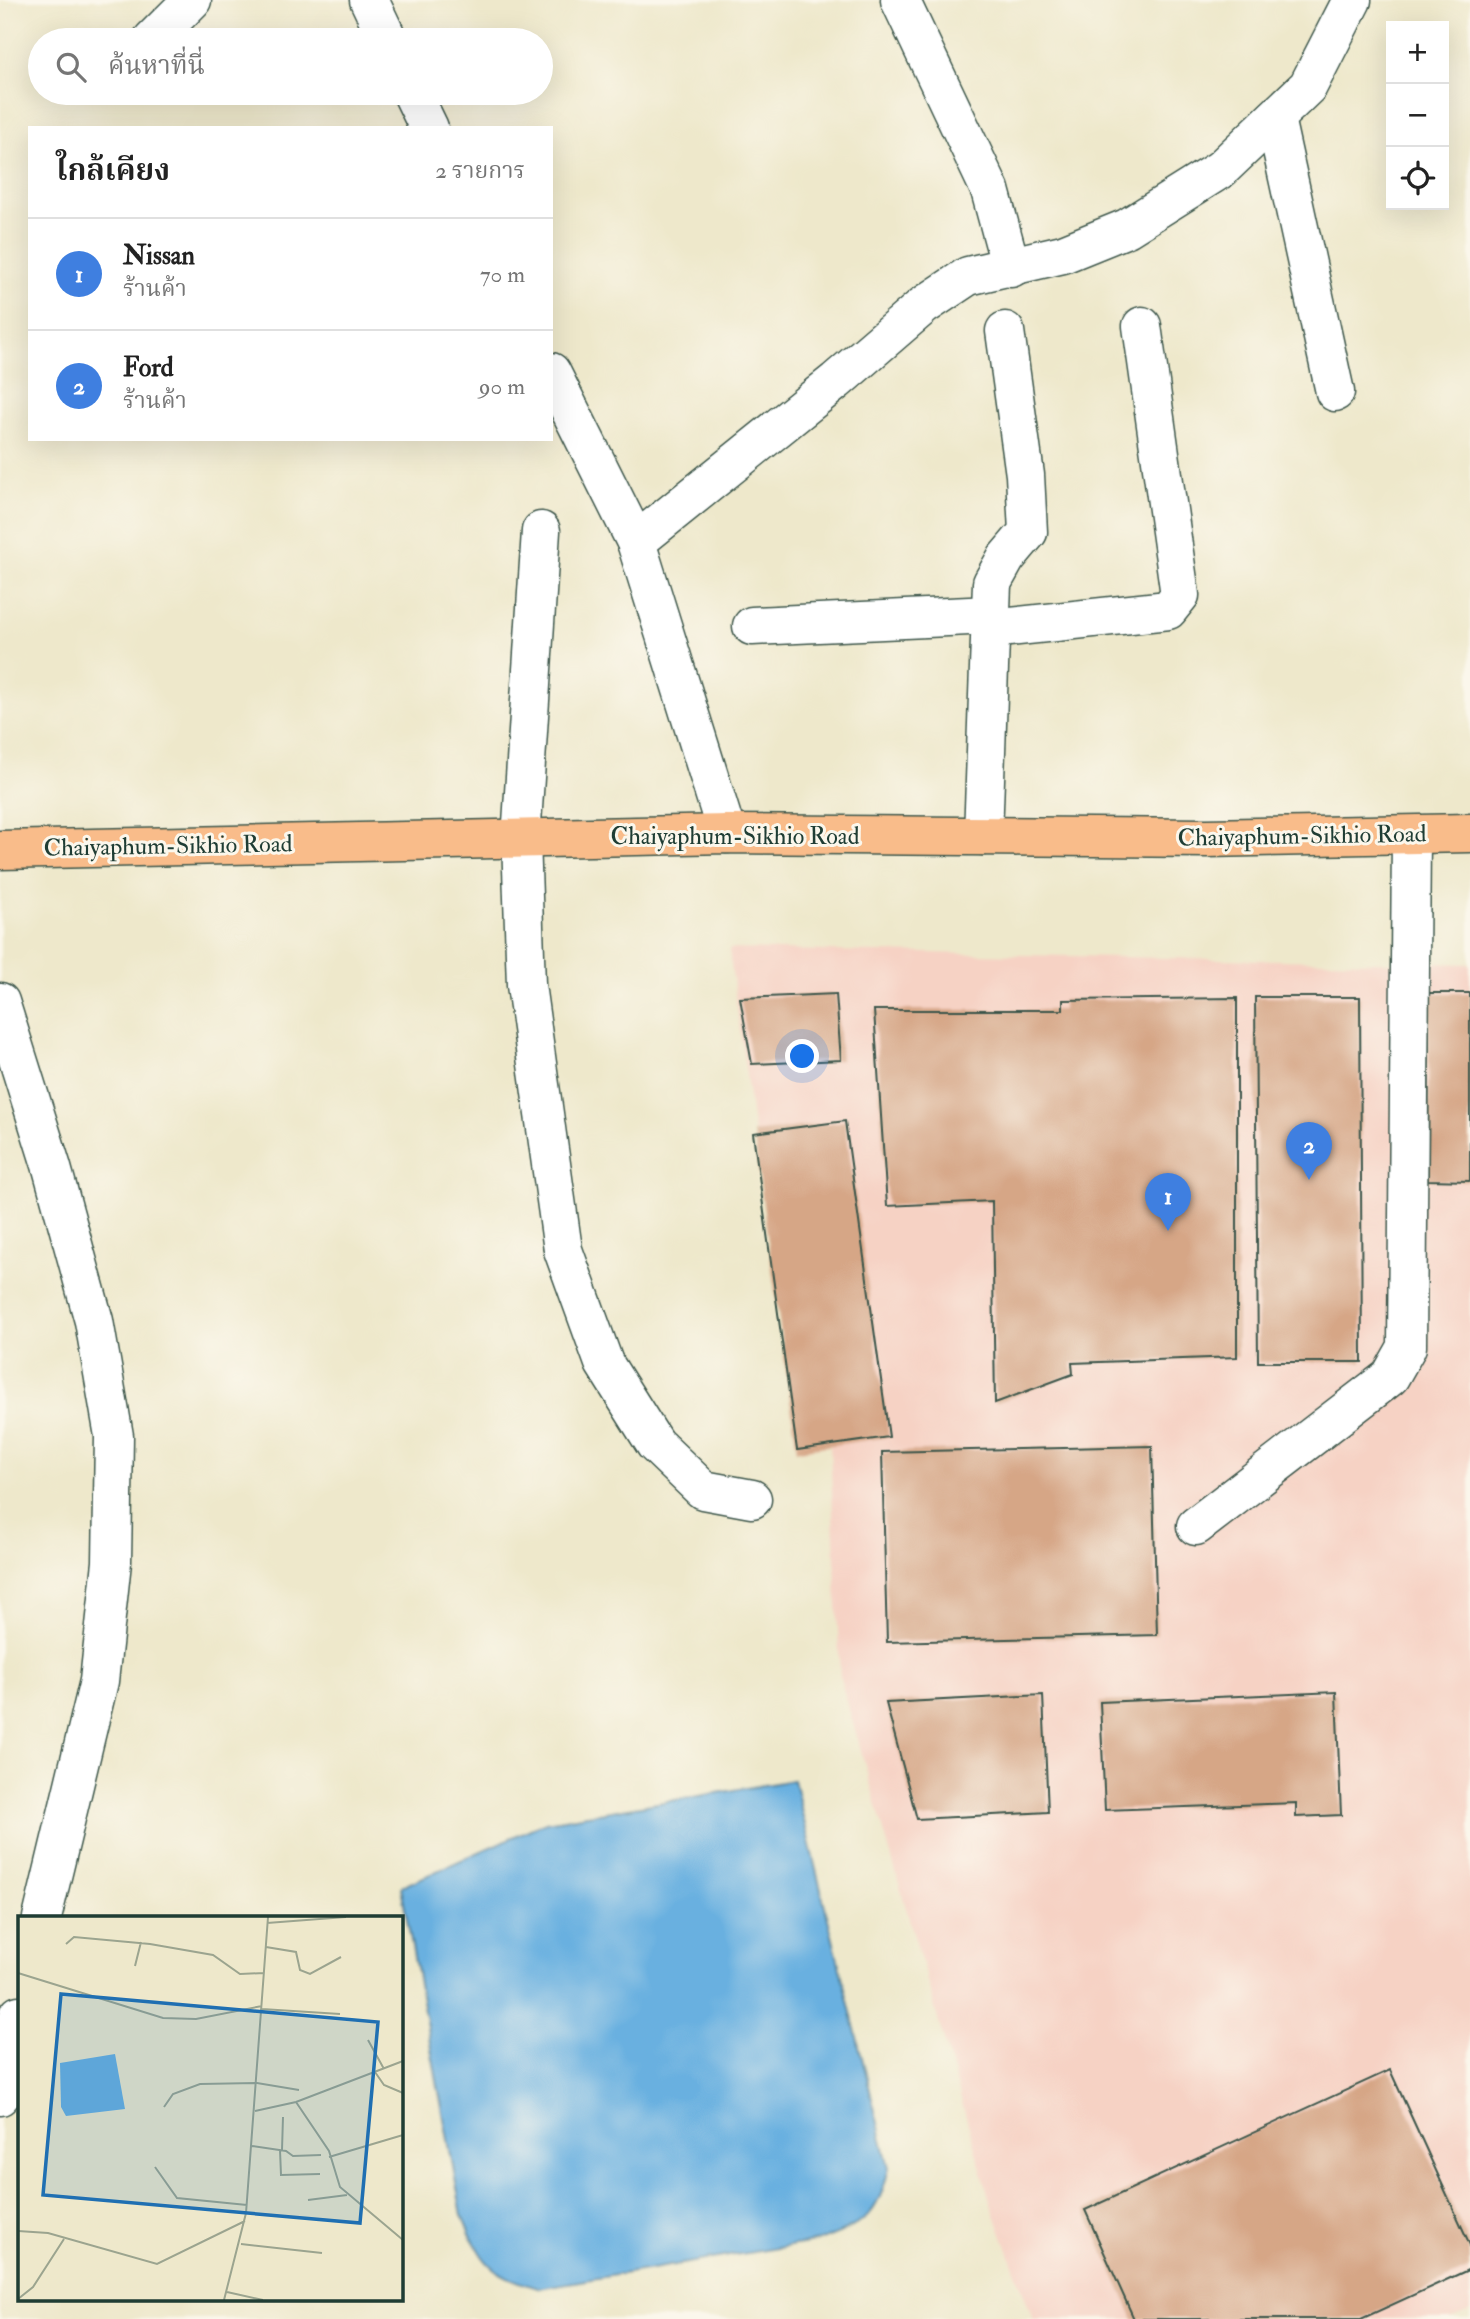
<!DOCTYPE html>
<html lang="th">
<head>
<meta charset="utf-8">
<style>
	:root { --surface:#fff; --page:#f6f6f6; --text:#222; --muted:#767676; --line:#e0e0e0; --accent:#1f6fb2 }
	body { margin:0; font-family:"IM FELL Double Pica","Noto Serif Thai",serif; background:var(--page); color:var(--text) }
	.controls { position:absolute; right:21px; top:21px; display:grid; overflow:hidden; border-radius:0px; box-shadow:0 7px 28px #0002 }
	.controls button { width:63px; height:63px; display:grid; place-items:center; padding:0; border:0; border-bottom:2px solid var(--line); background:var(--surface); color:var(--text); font:35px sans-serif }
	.you { position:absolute; left:803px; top:1057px; width:24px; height:24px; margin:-18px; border:5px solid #fff; border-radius:50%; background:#1a73e8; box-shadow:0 0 0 10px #1a73e833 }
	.badge { display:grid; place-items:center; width:46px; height:46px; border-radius:50%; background:var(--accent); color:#fff; font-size:23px; font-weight:700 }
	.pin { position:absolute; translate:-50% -58px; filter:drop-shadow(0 2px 4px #0008) }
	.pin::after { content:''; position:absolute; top:37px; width:24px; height:21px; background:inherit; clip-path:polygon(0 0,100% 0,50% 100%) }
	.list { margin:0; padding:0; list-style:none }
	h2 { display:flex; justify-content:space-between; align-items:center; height:91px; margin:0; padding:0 28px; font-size:30px }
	h2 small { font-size:23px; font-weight:400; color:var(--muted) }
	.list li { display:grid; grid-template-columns:46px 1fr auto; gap:21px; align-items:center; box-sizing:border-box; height:112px; padding:0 28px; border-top:2px solid var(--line) }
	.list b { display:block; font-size:26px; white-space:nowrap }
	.list p { margin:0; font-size:23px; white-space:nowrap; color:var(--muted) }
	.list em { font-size:23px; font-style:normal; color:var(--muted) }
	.icon { flex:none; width:38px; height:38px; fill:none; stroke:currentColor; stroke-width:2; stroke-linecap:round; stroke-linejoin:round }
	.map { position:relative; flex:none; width:1470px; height:2319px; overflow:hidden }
	.search { position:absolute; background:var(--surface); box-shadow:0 7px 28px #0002; left:28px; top:28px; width:525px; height:77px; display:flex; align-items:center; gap:18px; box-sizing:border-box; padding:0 24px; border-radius:38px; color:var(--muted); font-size:26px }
	.panel { position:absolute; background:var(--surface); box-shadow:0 7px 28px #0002; left:28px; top:126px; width:525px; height:315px; border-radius:0px }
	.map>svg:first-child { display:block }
</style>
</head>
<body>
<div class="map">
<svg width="1470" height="2319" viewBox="0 0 1470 2319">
	<rect width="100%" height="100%" fill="#fbf7ec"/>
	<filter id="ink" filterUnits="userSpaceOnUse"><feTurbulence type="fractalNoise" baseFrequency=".0143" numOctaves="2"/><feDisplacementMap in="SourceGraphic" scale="14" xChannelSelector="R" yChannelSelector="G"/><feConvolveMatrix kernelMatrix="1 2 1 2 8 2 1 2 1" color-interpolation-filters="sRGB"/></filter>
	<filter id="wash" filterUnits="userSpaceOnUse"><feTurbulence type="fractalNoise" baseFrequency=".00686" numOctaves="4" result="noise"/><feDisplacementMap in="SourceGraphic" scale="28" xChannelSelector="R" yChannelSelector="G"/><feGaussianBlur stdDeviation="1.57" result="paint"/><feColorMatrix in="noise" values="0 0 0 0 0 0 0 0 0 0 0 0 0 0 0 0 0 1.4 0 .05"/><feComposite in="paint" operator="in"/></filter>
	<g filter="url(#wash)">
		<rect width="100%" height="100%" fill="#eee8cb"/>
		<!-- built -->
		<path fill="#f6d2c4" d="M729,949L1470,964V2311L1450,2319H1033L991,2204L840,1678L830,1446L797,1450Z"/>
		<!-- water -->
		<path fill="#69b0e0" stroke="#44768a" stroke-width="2" d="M794,1780L889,2168C876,2219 867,2222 819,2241L538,2288C487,2273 482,2262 462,2215L401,1887L546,1822Z"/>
		<g id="blocks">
			<!-- building -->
			<g fill="#d6a686">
				<path d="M1429,993H1470V1181L1428,1180Z"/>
				<path d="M836,994L841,1060L752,1064L740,998Z"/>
				<path d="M1255,997H1360L1362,1362H1258Z"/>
				<path d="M1237,998V1357L1072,1363L1073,1374L995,1403L992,1201L887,1206L874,1010H1063V1000Z"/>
				<path d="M845,1121L889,1437L797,1450L753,1133Z"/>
				<path d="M1152,1446L1157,1635L887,1642L882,1452Z"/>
				<path d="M1336,1692L1341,1815L1296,1817V1803L1105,1810L1100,1702Z"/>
				<path d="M1043,1695L1048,1812L917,1819L886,1703Z"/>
				<path d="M1390,2070L1470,2245V2269L1361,2319H1134L1085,2210Z"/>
			</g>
		</g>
	</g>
	<g filter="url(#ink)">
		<use href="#blocks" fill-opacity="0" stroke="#3e574b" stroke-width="2"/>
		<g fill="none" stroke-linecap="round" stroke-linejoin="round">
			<defs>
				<g id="minor">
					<path d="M369,0L388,40"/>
					<path d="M900,0L990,190L1011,268"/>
					<path d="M152,40L192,0"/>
					<path d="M412,93L429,128"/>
					<path d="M1275,118L1335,392"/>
					<path d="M551,372L636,542L727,834"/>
					<path d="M541,531L521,839L526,985L563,1250L604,1363L655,1444L703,1490L752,1499"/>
					<path d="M636,542L836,381L923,306L968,276L1063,254L1127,228L1221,169L1308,86L1352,0"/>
					<path d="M752,626L991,615"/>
					<path d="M991,629L1168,610L1180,595L1142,326"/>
					<path d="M983,836L992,583L1006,558L1028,532L1025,475L1005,331"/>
					<path d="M0,1002L52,1168L94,1321L114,1436L112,1562L99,1681L42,1918"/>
					<path d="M1196,1526L1390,1377L1407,1347L1411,836"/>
					<path d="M0,2096L19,2015"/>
				</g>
				<path id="major" d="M0,850L727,834L1207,838L1470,833"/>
			</defs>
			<!-- minor casing -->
			<use href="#minor" stroke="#3e574b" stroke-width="41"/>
			<!-- major casing -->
			<use href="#major" stroke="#3e574b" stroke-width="41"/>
			<!-- minor -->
			<use href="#minor" stroke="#fff" stroke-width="38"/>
			<!-- major -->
			<use href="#major" stroke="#f9bc8a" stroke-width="38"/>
		</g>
	</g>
	<g text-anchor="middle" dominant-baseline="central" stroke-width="6" stroke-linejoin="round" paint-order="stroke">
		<!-- street labels -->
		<g font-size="24" fill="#1f3d34" stroke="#fbf7ec">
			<text x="735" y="836">Chaiyaphum-Sikhio Road</text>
			<text transform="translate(1302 836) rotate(-1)">Chaiyaphum-Sikhio Road</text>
			<text transform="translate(168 846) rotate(-1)">Chaiyaphum-Sikhio Road</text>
		</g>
	</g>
	<!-- overview -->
	<g transform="translate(18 1916)">
		<rect width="385" height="385" fill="#eee8cb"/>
		<path d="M97,138L107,193L48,200L43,191L42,147Z" fill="#69b0e0"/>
		<path fill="none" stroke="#9ba48f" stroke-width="2" d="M249,7L328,1M48,28L56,21L132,28L195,39L222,58L246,57M248,31L278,36L282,54L292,58L323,41M117,50L123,26M0,57L145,102L178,103L244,90M244,93L322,98M350,124L366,153M357,156L366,169L385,177M278,186L311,235L322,271L385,324M146,191L155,178L182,168L239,167L281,174M237,195L278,186L385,145M234,230L268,235L275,240L303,239M262,234L263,259L302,258M264,234L265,201M311,241L385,219M137,251L159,282L229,289M290,284L329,279M0,315L30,317L139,348L227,305M223,328L304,337M209,376L245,384M0,383L15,371L46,323M206,384L228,297L250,1"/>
		<path fill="#1f6fb2" fill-opacity="0.15" stroke="#1f6fb2" stroke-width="3.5" d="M43,78L360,106L342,307L25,279Z"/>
		<rect width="385" height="385" fill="none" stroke="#1f3d34" stroke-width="3.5"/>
	</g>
</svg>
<div class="controls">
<button>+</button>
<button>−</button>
<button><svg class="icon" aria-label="locate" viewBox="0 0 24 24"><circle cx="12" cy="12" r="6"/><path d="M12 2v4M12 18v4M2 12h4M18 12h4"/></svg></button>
</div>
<div class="you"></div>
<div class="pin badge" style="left:1168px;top:1231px;background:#3f7fe0">1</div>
<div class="pin badge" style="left:1309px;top:1180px;background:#3f7fe0">2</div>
<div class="search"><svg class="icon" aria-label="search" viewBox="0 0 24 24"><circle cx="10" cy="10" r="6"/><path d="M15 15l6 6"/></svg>ค้นหาที่นี่</div>
<section class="panel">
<h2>ใกล้เคียง<small>2 รายการ</small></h2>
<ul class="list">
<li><span class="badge" style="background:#3f7fe0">1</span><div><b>Nissan</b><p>ร้านค้า</p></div><em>70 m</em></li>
<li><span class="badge" style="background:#3f7fe0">2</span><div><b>Ford</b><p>ร้านค้า</p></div><em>90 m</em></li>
</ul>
</section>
</div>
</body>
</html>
